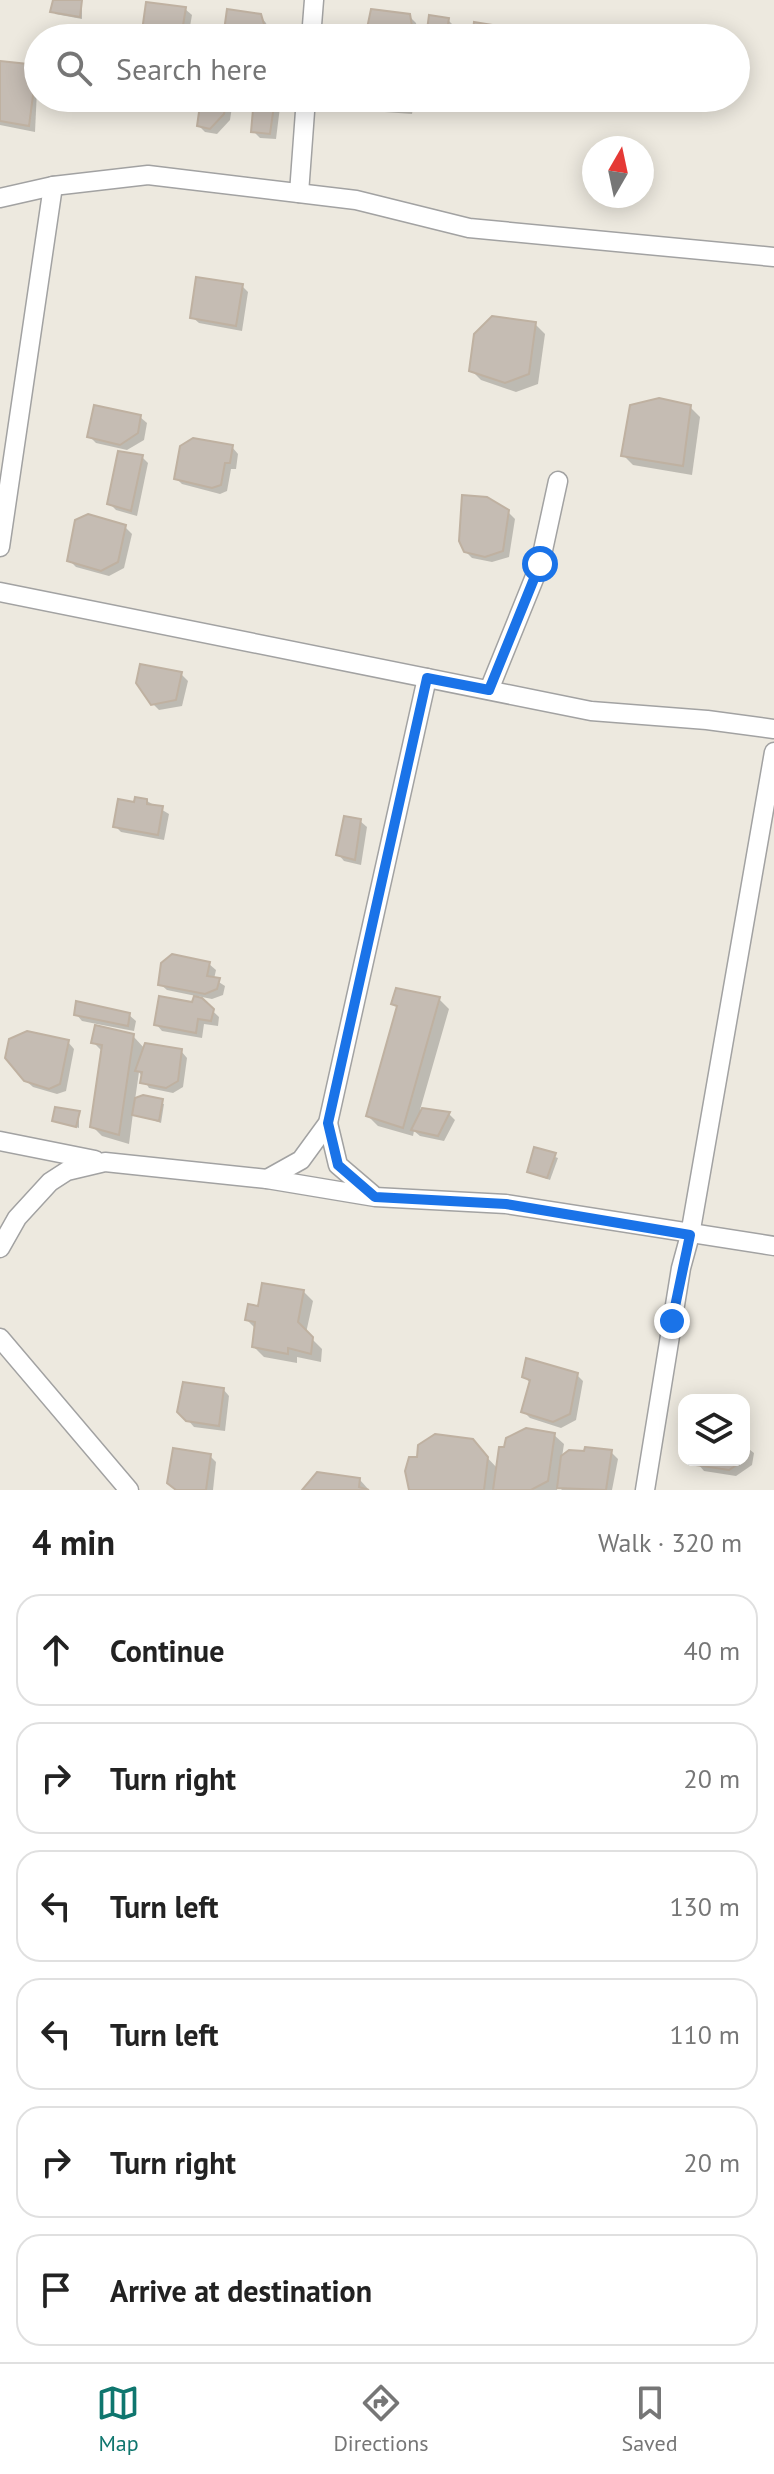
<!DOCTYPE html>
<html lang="en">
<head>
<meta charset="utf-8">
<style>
	:root { --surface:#fff; --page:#f6f6f6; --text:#222; --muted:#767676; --line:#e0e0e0; --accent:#0f766e }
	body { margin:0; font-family:"PT Sans",sans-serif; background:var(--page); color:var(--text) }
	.controls { position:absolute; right:24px; bottom:24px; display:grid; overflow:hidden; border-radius:16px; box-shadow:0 4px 20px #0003 }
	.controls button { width:72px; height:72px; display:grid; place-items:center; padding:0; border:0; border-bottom:2px solid var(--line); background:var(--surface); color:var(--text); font:40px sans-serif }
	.compass { position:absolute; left:582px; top:136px; width:72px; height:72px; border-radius:50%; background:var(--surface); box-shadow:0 4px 20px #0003; rotate:9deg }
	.stop { position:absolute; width:24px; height:24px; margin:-18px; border:6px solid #1a73e8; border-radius:50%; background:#fff }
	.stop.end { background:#1a73e8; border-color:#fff; box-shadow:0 2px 8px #0008 }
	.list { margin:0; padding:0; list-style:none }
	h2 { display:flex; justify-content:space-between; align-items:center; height:104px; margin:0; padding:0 32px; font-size:34px }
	h2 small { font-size:26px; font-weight:400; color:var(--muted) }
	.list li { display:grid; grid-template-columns:52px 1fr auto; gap:24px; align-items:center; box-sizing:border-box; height:112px; margin:0 16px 16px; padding:0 16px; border:2px solid var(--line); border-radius:24px }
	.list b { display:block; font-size:30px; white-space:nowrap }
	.list em { font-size:26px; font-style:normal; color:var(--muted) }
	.icon { flex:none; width:44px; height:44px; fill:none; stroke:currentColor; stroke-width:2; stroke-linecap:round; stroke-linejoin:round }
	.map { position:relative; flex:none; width:774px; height:1490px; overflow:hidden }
	.search { position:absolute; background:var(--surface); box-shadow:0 4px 20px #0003; left:24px; right:24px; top:24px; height:88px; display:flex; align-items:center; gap:20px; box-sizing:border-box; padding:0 28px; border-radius:44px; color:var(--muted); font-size:30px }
	.sheet { height:872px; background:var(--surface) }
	nav { display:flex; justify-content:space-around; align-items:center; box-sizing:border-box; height:112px; border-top:2px solid var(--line); background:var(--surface); font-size:22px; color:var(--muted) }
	nav a { display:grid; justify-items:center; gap:4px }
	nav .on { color:var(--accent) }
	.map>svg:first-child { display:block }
</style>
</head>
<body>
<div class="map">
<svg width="774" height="1490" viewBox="0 0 774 1490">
	<rect width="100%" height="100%" fill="#ede9df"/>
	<!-- shadow -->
	<g fill="#0003">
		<path d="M55,0H82V19L55,14Z"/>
		<path d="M185,9L192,15L188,38H143Z"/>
		<path d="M260,16L266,23L271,38H225Z"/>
		<path d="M409,16L416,23L419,38H367Z"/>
		<path d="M448,20L454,26L453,38H428Z"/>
		<path d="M493,27L499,33L498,38H474Z"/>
		<path d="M0,63L38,69L35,132L0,125Z"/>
		<path d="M58,98H118L108,105L62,102Z"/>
		<path d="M203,98H229L232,107L230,120L217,134L205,132L199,126Z"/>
		<path d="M366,98H415L412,114L371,111L365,104Z"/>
		<path d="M274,100L280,107L276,139L260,138L253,131Z"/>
		<path d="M242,286L248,292L242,331L199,323L192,317Z"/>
		<path d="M535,324L545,334L538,384L516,392L481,380L471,370Z"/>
		<path d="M690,407L700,417L692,475L633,465L623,455Z"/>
		<path d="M140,417L147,423L144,440L127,450L96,443L89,436Z"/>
		<path d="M232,447L238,454L236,469H231L227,491L220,494L182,484L176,478Z"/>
		<path d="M142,457L148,463L137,516L116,510L109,503Z"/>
		<path d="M508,512L515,519L509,557L492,562L472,558L465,551Z"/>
		<path d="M125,527L132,534L124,568L109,576L76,567L69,560Z"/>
		<path d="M181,674L188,681L182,706L159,710L153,704Z"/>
		<path d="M147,801L169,814L164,840L121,832L115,826Z"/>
		<path d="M360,821L367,827L361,865L344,861L338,854Z"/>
		<path d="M209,964L216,970L214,979L225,986L223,995L212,999L197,996L219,1017L218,1026L204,1024L202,1038L162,1031L156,1024L194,1005L196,996L167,990L160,984Z"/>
		<path d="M439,999L449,1009L420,1110L449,1114L455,1120L444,1141L420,1136L414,1131L413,1136L378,1126L368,1116L398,1008L394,1004Z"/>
		<path d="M76,1014L129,1015L136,1021L134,1031L97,1024V1027L133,1036L145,1049L181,1051L187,1058L183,1087L173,1093L149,1088L139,1072L135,1100L164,1104L161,1123L133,1113L129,1144L102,1136L92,1126L103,1052L93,1042L97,1024L82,1021Z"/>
		<path d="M68,1042L74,1049L66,1091L57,1094L33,1087L25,1080Z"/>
		<path d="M79,1113V1128L54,1120Z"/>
		<path d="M535,1150L558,1158L550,1180L529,1172Z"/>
		<path d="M303,1291L313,1301L306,1333L322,1349L321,1362L297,1357V1363L264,1357L254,1347L256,1329L247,1320L260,1308Z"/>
		<path d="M577,1375L583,1381L576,1420L561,1428L530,1418L524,1412L531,1384L524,1376Z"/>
		<path d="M223,1389L229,1396L225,1431L194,1427L180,1411Z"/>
		<path d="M744,1425L745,1446L754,1453L752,1465L736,1476L704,1471L698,1464V1460H744Z"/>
		<path d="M554,1435L564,1444L562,1457L611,1452L618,1459L612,1490H562L558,1486L557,1490H411L482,1452L498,1469Z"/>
		<path d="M210,1456L216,1462L213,1490H177Z"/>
		<path d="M360,1480L369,1490H305Z"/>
	</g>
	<!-- building -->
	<g fill="#c5bcb3" stroke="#bfb1a1" stroke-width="2">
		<path d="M53,0H82L80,17L50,12Z"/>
		<path d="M146,2L186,7L181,38H141Z"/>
		<path d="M227,9L261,14L268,38H223Z"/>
		<path d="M371,9L410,14L414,38H365Z"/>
		<path d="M429,15L449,18L446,38H426Z"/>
		<path d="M474,22L493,25L491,38H472Z"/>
		<path d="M89,31L108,34L109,38H71Z"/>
		<path d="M0,61L37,65L29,126L0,121Z"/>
		<path d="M201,98L227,99L224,114L210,129L197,126Z"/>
		<path d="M254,98H275L270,134L251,132Z"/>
		<path d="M364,98H408L406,108L385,109L362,105Z"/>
		<path d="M196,277L243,284L236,326L190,318Z"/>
		<path d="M492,316L536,322L529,374L505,383L469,371L474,334Z"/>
		<path d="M659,398L691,405L683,466L621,456L630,405Z"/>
		<path d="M94,405L141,415L138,433L120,445L87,437Z"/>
		<path d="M193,438L233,445L230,463H225L221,485L212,488L174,479L180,446Z"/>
		<path d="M118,451L143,455L131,511L107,504Z"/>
		<path d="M462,495L487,497L509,510L503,551L485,557L464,552L459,541Z"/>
		<path d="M88,514L126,525L118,562L101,571L67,561L75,520Z"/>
		<path d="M140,664L182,672L176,700L151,705L136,683Z"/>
		<path d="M135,797L147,799V804L163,806L158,835L113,827L118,799L134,802Z"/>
		<path d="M344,816L361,819L355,860L336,855Z"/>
		<path d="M172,954L210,962L207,976L220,978L217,989L205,994L158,985L161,963Z"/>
		<path d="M396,988L440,997L403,1128L366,1116L397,1006L391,1004Z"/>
		<path d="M159,996L192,1002L194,996L202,998L214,1009L211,1021L198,1019L196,1033L154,1025Z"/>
		<path d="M76,1001L130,1013L128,1026L74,1015Z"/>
		<path d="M95,1025L134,1034L119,1135L90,1127L102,1045L91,1043Z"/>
		<path d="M27,1031L69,1040L60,1084L49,1089L24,1081L5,1058L9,1039Z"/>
		<path d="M145,1043L182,1049L178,1081L166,1088L140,1083L142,1072L135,1071Z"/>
		<path d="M143,1095L163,1099L159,1121L132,1115L135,1098Z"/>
		<path d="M55,1107L80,1111L76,1127L52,1121Z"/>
		<path d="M422,1108L450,1112L438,1136L411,1130Z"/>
		<path d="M534,1147L556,1153L547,1178L527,1172Z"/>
		<path d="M262,1283L304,1290L298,1322L313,1337L311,1354L288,1348V1354L252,1347L255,1322L245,1320L248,1304L258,1306Z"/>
		<path d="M526,1358L578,1373L570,1414L553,1422L521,1412L530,1380L522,1377Z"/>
		<path d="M183,1382L224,1388L219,1426L186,1421L177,1412Z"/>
		<path d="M526,1428L555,1433L548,1481L531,1490H493L499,1447H504L506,1438Z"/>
		<path d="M435,1434L473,1439L488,1457L484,1490H409L405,1471L409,1457H417L418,1445Z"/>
		<path d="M585,1447L612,1450L606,1490L557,1488L561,1456L569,1450L584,1451Z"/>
		<path d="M173,1448L211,1454L206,1490H176L167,1483Z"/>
		<path d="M696,1460H744L729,1470L695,1465Z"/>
		<path d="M317,1472L360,1478L359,1487L369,1490H302Z"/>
	</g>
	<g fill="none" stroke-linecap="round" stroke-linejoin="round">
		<defs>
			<g id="minor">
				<path d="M311,38L314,0"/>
				<path d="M299,193L306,98"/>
				<path d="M0,198L53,186L148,175L356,200L469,228L774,257"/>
				<path d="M0,547L53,186"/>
				<path d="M0,592L591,711L707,720L774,729"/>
				<path d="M489,690L540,564L558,481"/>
				<path d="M328,1123L338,1165L372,1194"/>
				<path d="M0,1141L95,1160"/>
				<path d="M267,1179L301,1160L328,1123L427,678"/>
				<path d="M0,1248L17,1218L50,1182L67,1171L105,1162L267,1179L375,1197L506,1204L774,1246"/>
				<path d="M0,1338L129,1490"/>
				<path d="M645,1490L681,1268L690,1235L774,752"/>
			</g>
		</defs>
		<!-- minor casing -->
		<use href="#minor" stroke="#a2a2a2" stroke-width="21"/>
		<!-- minor -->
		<use href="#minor" stroke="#fff" stroke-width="18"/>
	</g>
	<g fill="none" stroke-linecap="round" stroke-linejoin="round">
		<!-- route -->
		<path stroke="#1a73e8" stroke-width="10" d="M540,564L489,690L427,678L328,1123L338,1165L375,1197L506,1204L690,1235L672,1321"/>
	</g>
</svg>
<div class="controls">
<button><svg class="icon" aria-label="layers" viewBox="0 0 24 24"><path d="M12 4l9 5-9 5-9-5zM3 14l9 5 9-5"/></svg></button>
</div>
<svg class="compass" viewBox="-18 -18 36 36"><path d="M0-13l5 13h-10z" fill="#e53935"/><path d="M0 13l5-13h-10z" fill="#767676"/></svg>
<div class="stop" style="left:540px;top:564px"></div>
<div class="stop end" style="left:672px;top:1321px"></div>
<div class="search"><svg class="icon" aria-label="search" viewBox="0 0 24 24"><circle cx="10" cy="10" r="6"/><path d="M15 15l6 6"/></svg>Search here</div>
</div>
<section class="sheet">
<h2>4 min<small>Walk · 320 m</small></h2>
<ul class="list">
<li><svg class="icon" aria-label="ahead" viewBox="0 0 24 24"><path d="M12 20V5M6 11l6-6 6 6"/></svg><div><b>Continue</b></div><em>40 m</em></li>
<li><svg class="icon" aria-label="right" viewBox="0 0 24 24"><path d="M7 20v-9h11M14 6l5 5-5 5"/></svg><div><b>Turn right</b></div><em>20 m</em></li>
<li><svg class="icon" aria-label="left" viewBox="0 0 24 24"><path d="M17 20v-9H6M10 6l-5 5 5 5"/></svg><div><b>Turn left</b></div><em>130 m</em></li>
<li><svg class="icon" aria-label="left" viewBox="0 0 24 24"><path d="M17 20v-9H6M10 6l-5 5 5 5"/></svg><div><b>Turn left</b></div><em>110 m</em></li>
<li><svg class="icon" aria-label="right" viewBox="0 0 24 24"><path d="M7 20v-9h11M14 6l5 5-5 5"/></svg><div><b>Turn right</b></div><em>20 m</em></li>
<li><svg class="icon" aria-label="arrive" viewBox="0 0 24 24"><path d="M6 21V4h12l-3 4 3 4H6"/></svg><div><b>Arrive at destination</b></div></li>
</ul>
</section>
<nav>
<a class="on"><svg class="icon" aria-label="map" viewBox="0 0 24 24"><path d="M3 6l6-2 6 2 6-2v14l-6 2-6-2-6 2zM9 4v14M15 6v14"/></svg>Map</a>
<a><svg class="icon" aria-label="directions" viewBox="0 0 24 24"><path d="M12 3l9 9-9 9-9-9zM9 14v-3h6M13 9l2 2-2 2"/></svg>Directions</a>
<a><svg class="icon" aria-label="saved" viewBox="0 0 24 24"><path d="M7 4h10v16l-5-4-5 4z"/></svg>Saved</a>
</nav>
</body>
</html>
